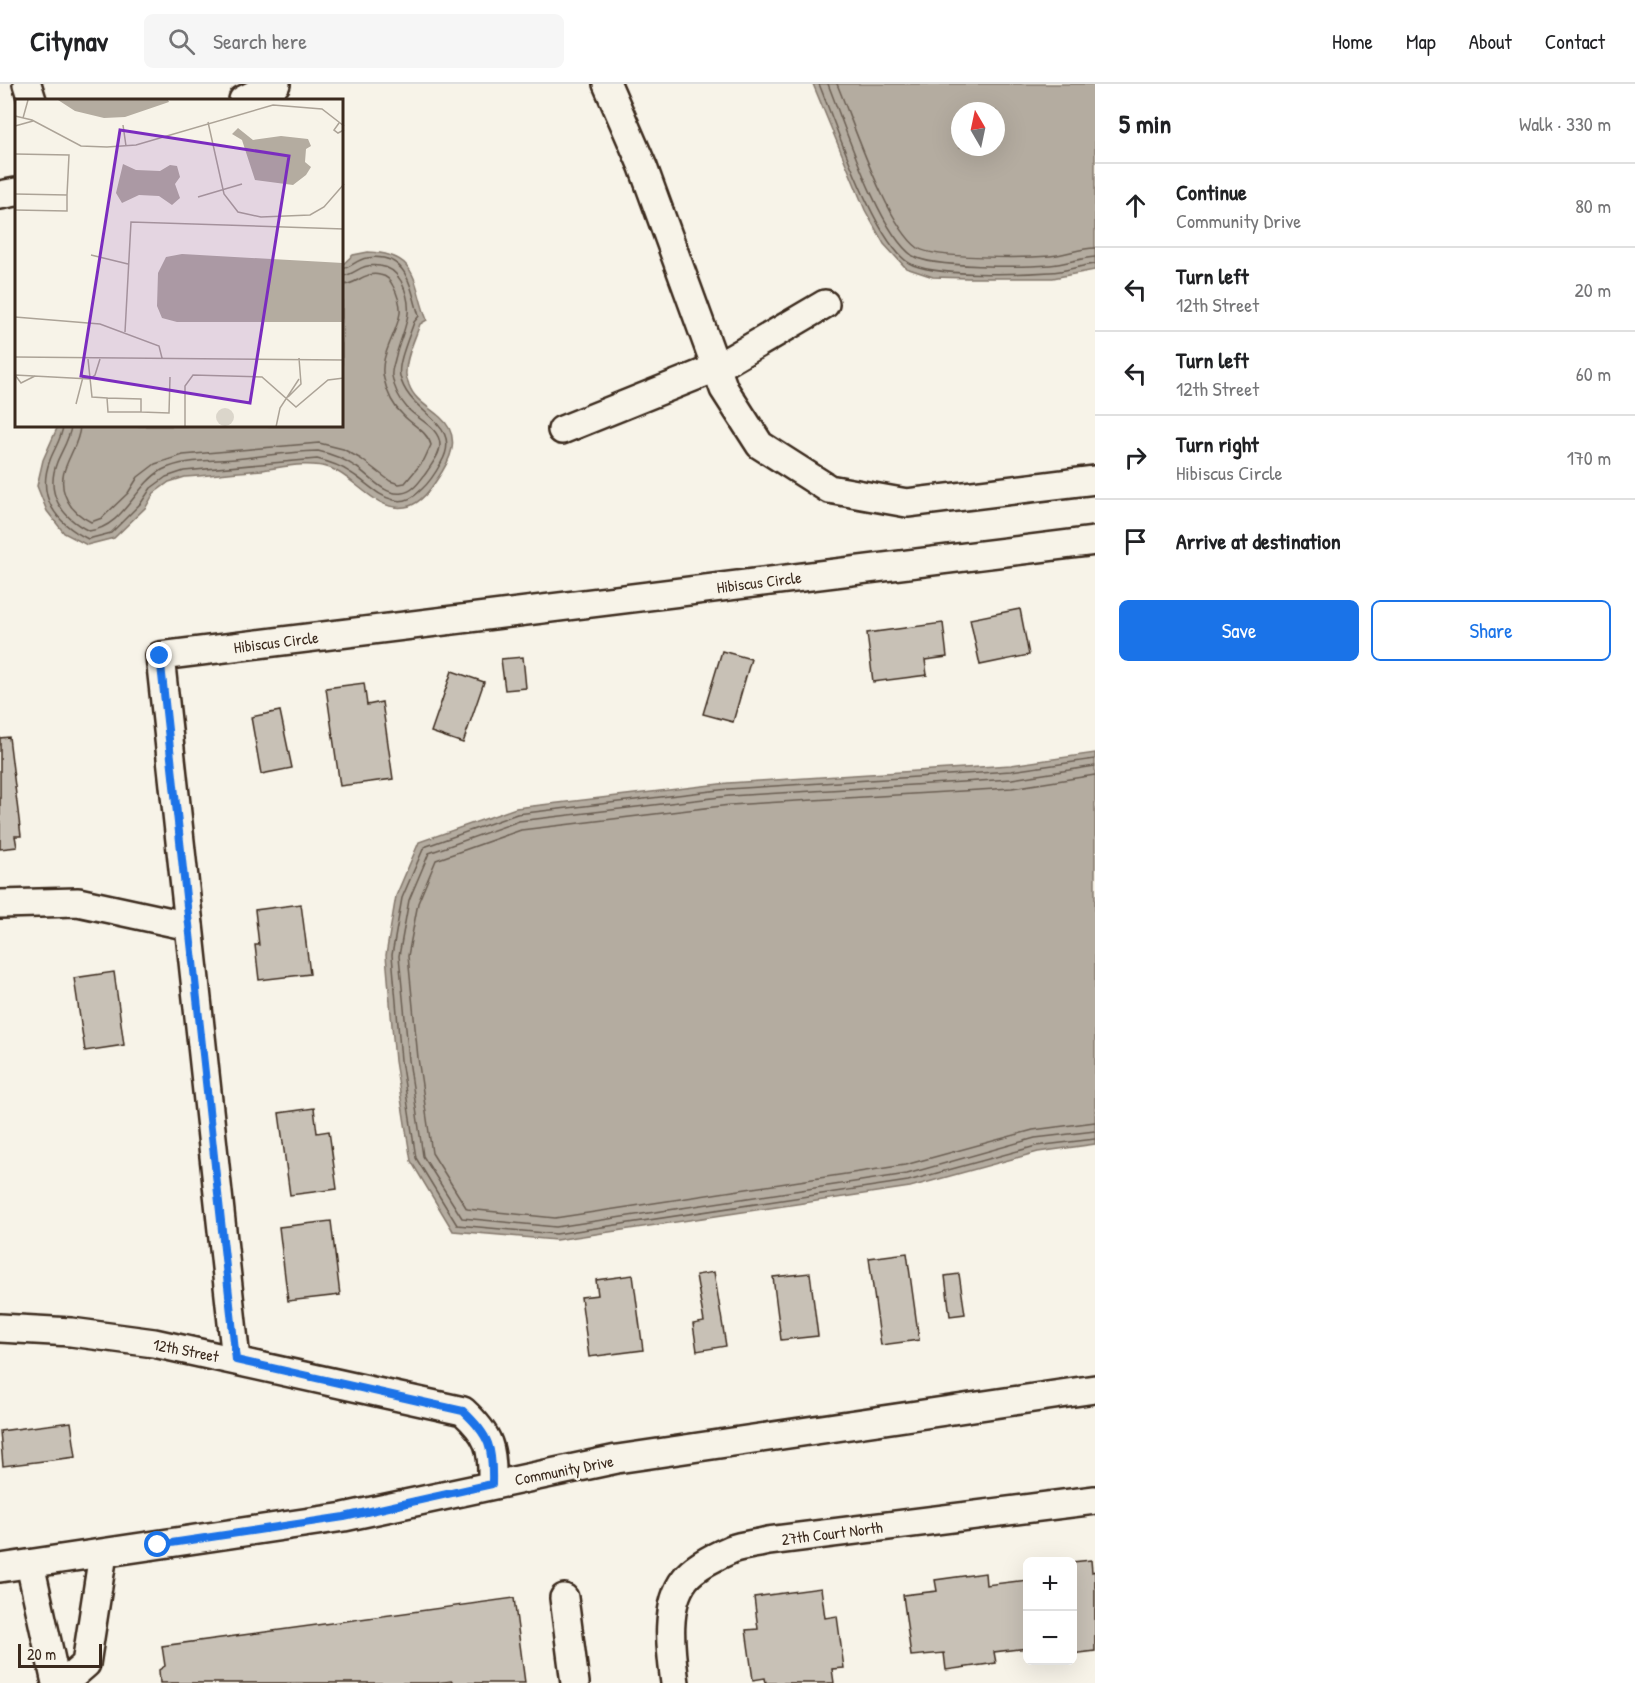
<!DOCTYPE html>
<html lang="en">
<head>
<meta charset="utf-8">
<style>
	:root { --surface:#fff; --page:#f6f6f6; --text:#202124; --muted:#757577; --line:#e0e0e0; --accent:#1a73e8 }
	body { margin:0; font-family:"Patrick Hand",sans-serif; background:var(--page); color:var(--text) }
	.controls { position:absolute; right:18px; bottom:18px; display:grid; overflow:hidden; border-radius:9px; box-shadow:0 6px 24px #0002 }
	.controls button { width:54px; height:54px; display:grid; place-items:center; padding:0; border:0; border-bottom:2px solid var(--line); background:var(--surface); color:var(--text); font:30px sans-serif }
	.compass { position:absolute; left:951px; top:18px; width:54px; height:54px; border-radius:50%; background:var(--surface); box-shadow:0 6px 24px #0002; rotate:351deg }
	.scale { position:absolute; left:18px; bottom:15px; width:84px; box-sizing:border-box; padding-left:6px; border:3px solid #3b2a1e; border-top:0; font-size:16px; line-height:21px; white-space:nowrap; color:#3b2a1e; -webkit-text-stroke:4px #f7f3e8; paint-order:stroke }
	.stop { position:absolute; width:18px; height:18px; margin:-14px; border:4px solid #1a73e8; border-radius:50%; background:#fff }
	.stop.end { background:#1a73e8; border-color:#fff; box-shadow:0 2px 6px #0008 }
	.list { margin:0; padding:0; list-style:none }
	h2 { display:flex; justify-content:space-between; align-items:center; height:78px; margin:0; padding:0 24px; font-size:26px }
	h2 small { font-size:20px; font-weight:400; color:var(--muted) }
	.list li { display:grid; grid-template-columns:39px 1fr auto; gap:18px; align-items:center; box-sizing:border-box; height:84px; padding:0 24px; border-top:2px solid var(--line) }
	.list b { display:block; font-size:22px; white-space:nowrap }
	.list p { margin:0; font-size:20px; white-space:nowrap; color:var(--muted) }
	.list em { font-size:20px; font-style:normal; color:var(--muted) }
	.actions { display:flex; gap:12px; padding:18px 24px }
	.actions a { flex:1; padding:14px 0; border:2px solid var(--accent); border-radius:9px; text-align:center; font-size:21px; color:var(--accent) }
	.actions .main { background:var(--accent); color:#fff }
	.icon { flex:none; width:33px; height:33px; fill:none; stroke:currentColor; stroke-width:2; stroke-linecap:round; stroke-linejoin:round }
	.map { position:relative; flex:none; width:1095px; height:1599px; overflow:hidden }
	header { display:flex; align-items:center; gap:36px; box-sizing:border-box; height:84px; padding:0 30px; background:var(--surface); border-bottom:2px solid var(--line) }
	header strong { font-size:28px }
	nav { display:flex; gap:33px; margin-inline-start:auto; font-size:21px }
	.search { width:420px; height:54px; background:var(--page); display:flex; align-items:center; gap:15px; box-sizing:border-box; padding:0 21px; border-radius:9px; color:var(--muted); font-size:22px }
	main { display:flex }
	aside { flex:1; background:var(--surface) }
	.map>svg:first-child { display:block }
</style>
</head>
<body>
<header>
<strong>Citynav</strong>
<div class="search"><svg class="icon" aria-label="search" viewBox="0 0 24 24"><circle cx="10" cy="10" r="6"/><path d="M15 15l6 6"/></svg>Search here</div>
<nav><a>Home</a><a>Map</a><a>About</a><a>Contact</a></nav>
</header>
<main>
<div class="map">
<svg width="1095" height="1599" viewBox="0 0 1095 1599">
	<rect width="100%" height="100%" fill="#f7f3e8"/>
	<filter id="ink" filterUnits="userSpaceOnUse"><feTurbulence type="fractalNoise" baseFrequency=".0167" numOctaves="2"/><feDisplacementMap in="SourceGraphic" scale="12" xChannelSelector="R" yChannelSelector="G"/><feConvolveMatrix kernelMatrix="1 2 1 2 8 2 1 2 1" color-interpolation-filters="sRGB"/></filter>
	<g filter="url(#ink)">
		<!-- water -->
		<g fill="#b4aca0" stroke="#84786c" stroke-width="1.5" fill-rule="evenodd">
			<path d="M813,0H1095V186L1053,194H967L933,193L906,184L884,160L865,126ZM960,27H996V63H960Z"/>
			<path d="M368,168C420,170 412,198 427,236L420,240C415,255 406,272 406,288C405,292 408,297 409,301C414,316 429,323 440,333C463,353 450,377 436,397C429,408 419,421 405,423C376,428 355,393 330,384C308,377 284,383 262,386C236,388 211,391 185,393L169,398L154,409L146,423L114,454L87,461L64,449L47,427L37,402L43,376L58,342H342V181L353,171Z"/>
			<path d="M1095,669V1060L1038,1068L910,1103L556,1156L453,1147L411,1077L395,977L386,871L396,812L419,758L516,724L728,699L1011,681Z"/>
		</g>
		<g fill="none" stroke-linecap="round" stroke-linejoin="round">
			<!-- shore -->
			<g stroke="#6b5e52" stroke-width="1.5">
				<path d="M819,0C836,41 874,157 909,179C932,193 1021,190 1050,188C1065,188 1080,181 1095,180"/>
				<path d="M828,0C844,40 879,149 913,172C932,184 1024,183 1050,181C1065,180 1080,174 1095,173"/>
				<path d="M837,0C853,38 887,142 918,164C934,175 1027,174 1050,172C1065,171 1080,164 1095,164"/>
				<path d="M63,342C62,354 54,365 50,376C36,413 56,439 88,455L111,449L141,419L151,404L166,393L184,387L317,375C330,378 341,382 351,389C366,398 377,412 394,416C406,419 414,413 422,405C430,398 436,388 441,379C465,338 408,331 400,292C397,279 410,251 414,238L419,232C410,203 408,168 367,174C357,175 351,184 342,185"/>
				<path d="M71,342C70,354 62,366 57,378C45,409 61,433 89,447C124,443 134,402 162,386C183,375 212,377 235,375C263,372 290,368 318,367C332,370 344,375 356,383C369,391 384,412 402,409C413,408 420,397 426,389C431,381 440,371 440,361C440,344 419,336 408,325C400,316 394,304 392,292C391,286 394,280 395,275C403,243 417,229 401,197C396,188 390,183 380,182C358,179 357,191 342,192"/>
				<path d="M80,342C79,367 55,385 65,411C69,423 79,432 91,438L102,434L128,409L138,393L155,380L183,371L319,359L343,365L361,375L390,397L399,400L405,399L424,376L431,361C427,347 412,341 403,331C393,322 387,309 384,295C378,273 397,250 400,229C401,221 397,209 393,202C390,196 387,192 380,191C364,187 357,201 342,201"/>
				<path d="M1095,675L1011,687L728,705L517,730L424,763L402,814L392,871L401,976L416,1074L457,1141L556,1150L908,1097L1036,1062L1095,1055"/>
				<path d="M1095,682L1012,695L729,712L519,737L429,769L409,816L399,872L409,976L423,1072L462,1134L556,1143L907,1090L1035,1054L1095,1047"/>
				<path d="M1095,691L1012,704L730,721L521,746L436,776L418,819L408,872L418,974L432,1069L467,1125L555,1134L905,1081L1033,1046L1095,1038"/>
			</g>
		</g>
		<!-- building -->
		<g fill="#c8c1b6" stroke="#3b2a1e" stroke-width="1.5">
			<path d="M1020,525L1029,571L980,581L970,535Z"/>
			<path d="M943,539L947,573L925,576L927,591L873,598L867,549Z"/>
			<path d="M722,567L751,575L733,638L703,630Z"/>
			<path d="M523,573L526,604L505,606L501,575Z"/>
			<path d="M452,587L484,598L463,659L431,648Z"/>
			<path d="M364,599L367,621L382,618L393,695L340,702L326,604Z"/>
			<path d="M280,627L292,684L261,690L251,633Z"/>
			<path d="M9,653L21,752H15L17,763L0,765V654Z"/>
			<path d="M301,820L310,890L259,896L255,861H259L255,826Z"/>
			<path d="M114,888L124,961L85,967L74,894Z"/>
			<path d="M314,1024L317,1049L329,1047L337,1105L290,1111L279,1029Z"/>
			<path d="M331,1137L340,1211L288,1217L279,1143Z"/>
			<path d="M907,1169L919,1256L881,1261L869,1174Z"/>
			<path d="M714,1188L726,1262L697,1267L693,1240L704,1238L696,1191Z"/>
			<path d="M810,1189L818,1252L781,1256L773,1193Z"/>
			<path d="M959,1190L965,1230L950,1232L945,1192Z"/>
			<path d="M633,1191L643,1266L589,1273L581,1213L598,1211L596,1196Z"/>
			<path d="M71,1338L76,1373L3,1382L0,1347Z"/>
			<path d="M1091,1476L1092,1488L1095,1487V1567L1072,1570V1478Z"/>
			<path d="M985,1489L986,1501L1028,1496V1564L994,1568L996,1579L946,1586L944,1569L911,1572L903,1511L937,1507L935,1496Z"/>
			<path d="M821,1504L825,1534L837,1532L844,1584L832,1585L834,1599H766L765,1594L753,1596L746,1546L758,1545L754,1513Z"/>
			<path d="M514,1514L525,1599H452V1597L436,1599H160L159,1586L165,1582L162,1562Z"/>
		</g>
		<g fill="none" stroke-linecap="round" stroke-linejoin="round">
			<defs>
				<g id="minor">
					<path d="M27,0L32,16"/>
					<path d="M607,0L643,83L724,305L760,361L829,405L907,419L1095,396"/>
					<path d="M243,16L276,0"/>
					<path d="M0,111L16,108"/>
					<path d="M562,346L716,284L825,220"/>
					<path d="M0,820L78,818L189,842"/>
					<path d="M0,1244L71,1248L154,1259L463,1327C490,1352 493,1364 492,1400"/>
					<path d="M236,1276L160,572L1095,457"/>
					<path d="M30,1480L56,1599"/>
					<path d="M0,1484L344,1433L617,1375L1095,1305"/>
					<path d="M564,1514L575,1599"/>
					<path d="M64,1599L86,1580L103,1470"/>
					<path d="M675,1599C671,1568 664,1522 685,1495C694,1483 718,1471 732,1465C743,1461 757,1460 768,1457L1095,1416"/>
				</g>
			</defs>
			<!-- minor casing -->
			<use href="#minor" stroke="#3b2a1e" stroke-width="32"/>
			<!-- minor -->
			<use href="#minor" stroke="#f7f3e8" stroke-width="27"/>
		</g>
	</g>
	<g fill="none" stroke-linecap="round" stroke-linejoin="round" filter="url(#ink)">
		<!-- route -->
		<path stroke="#1a73e8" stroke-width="8" d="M158,1461L344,1433L492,1400C493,1364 490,1352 463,1327L236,1276L160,572"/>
	</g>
	<g text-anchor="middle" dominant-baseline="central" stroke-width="4.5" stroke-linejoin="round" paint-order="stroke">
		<!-- street labels -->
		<g font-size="16" fill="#3b2a1e" stroke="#f7f3e8">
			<text transform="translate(759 498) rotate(-7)">Hibiscus Circle</text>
			<text transform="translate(276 558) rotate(-7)">Hibiscus Circle</text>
			<text transform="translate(186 1266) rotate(11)">12th Street</text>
			<text transform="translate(564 1386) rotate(-11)">Community Drive</text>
			<text transform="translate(832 1449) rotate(-7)">27th Court North</text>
		</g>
	</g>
	<!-- overview -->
	<g transform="translate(15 15)">
		<rect width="328" height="328" fill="#f7f3e8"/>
		<path d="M201 318a9 9 0 1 1 18 0a9 9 0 1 1-18 0Z" fill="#dbd6cb"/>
		<path d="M43,1H153L154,3L110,18L89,19L60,12ZM223,29L238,41L266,37L293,40L296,47L291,50L290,63L296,68L291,76L278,86L240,81L227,41L217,35ZM108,65L121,71L145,72L155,66L162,67L165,78L160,85L165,99L157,106L144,97L124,96L107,104L101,94ZM167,155L328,164V223H162L147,219L142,207L143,174L151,158Z" fill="#b4aca0"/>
		<path fill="none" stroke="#aca397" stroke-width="1.5" d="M0,17L17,21L66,47L92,48L121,46L258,6L307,10L329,27M8,19L13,1M193,23L209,95L223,113L246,118L295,116L309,108L329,85M324,24L319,31L323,34L329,31M108,26L111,47M0,27L18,22M0,55L54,56L52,96L0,95M183,98L227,85M0,111L52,112V96M76,156L113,165M0,218L85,225L144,247L147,259M110,233L116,123L329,130M0,258L329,261M73,260L77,298L92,299L93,313H126V300L92,299M0,276L75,280M0,276L6,284L20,277M75,280L80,276L85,260M273,298L286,285L284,259M61,305L68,278M126,313L154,314L155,278M170,328V287L178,276L247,278L281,308L313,281L329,279M261,328L265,309L284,280"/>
		<path fill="#7b2cbf" fill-opacity="0.15" stroke="#7b2cbf" stroke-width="3" d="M105,31L274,57L235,304L66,277Z"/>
		<rect width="328" height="328" fill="none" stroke="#3b2a1e" stroke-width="3"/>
	</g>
</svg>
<div class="controls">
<button>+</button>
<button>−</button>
</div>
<svg class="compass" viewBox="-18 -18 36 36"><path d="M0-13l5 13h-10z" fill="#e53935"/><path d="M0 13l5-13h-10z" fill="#757577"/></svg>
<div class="scale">20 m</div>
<div class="stop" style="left:158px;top:1461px"></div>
<div class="stop end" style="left:160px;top:572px"></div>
</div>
<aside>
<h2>5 min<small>Walk · 330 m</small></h2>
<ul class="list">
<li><svg class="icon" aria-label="ahead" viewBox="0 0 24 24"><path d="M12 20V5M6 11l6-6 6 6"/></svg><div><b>Continue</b><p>Community Drive</p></div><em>80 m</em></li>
<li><svg class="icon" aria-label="left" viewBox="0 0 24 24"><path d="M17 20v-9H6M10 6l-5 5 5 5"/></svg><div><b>Turn left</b><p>12th Street</p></div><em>20 m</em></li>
<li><svg class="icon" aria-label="left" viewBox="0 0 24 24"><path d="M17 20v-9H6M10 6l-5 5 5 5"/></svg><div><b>Turn left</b><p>12th Street</p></div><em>60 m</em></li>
<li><svg class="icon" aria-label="right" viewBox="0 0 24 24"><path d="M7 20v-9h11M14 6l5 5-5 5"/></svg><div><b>Turn right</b><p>Hibiscus Circle</p></div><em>170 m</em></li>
<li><svg class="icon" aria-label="arrive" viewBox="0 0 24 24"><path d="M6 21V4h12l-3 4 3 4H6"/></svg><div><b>Arrive at destination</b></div></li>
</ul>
<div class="actions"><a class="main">Save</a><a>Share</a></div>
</aside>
</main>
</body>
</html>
